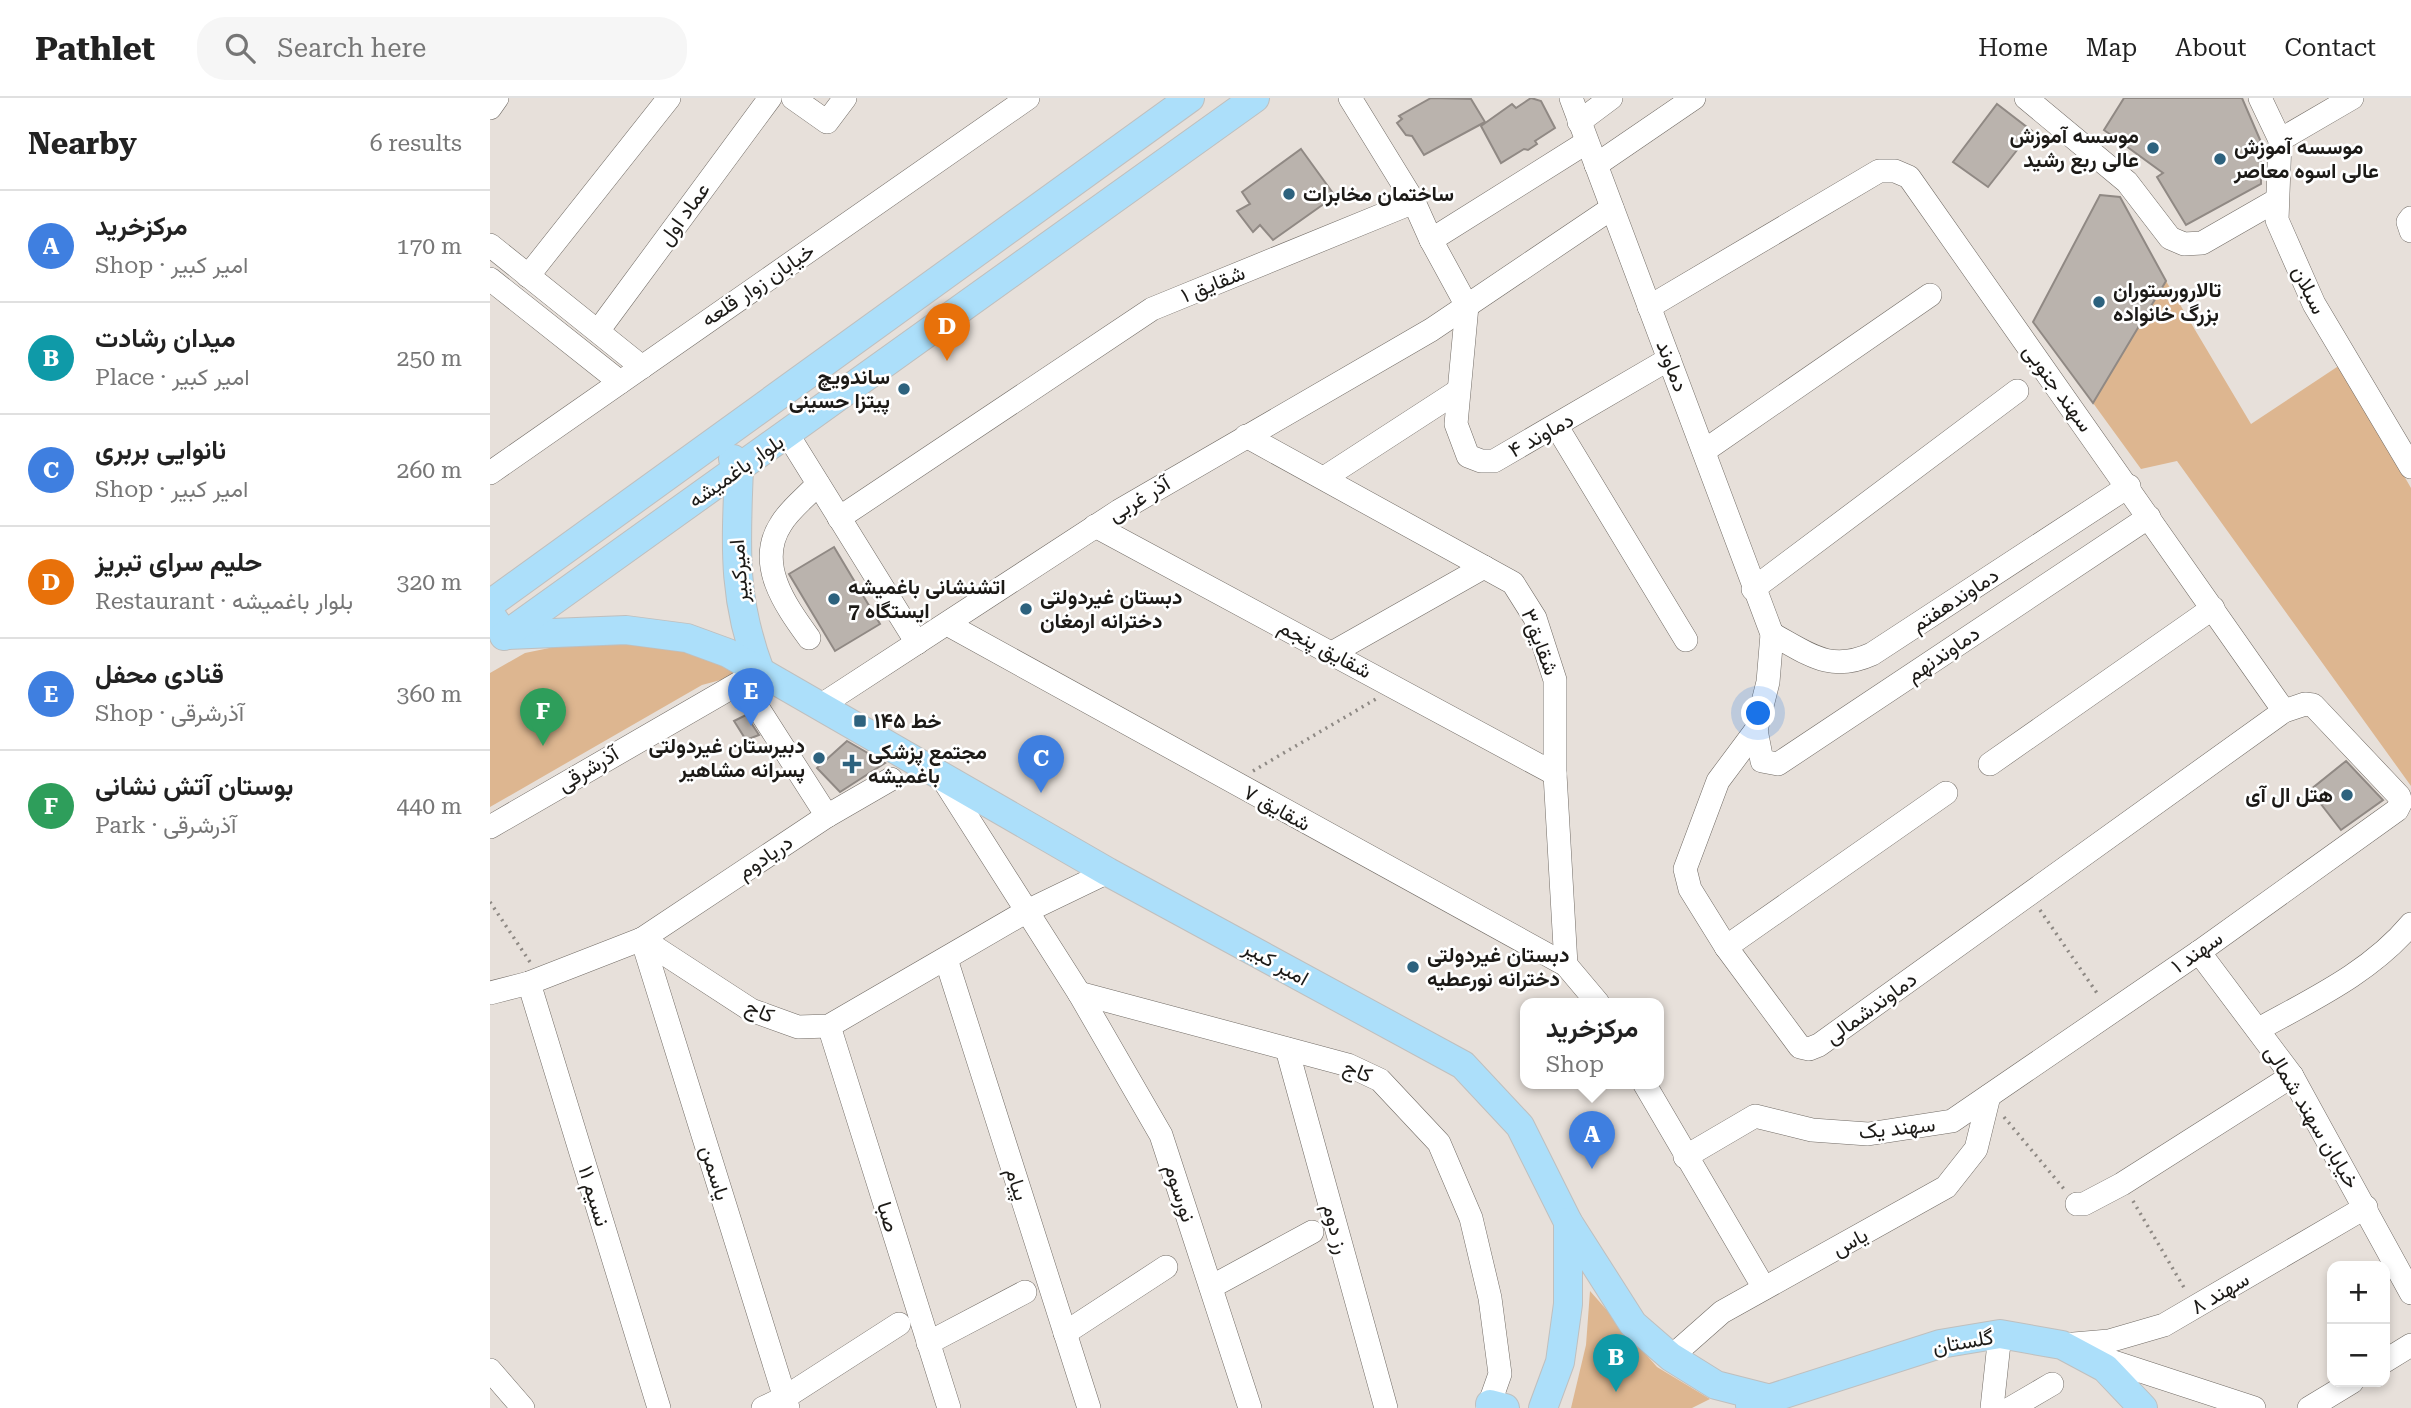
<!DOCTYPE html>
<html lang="en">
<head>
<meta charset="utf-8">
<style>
	:root { --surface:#fff; --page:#f6f6f6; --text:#222; --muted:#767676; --line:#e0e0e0; --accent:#ea580c }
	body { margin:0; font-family:"Roboto Serif",Vazirmatn,serif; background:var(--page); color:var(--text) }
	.controls { position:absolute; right:21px; bottom:21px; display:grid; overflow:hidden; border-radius:14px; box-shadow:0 4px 10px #0003 }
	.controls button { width:63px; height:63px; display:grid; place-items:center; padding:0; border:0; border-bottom:2px solid var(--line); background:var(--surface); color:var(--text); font:35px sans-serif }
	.you { position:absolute; left:1269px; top:616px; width:24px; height:24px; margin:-18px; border:5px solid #fff; border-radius:50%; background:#1a73e8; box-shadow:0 0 0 10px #1a73e833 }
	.badge { display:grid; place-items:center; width:46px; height:46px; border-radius:50%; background:var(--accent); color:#fff; font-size:23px; font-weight:700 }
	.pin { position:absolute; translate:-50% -58px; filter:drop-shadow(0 2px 4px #0008) }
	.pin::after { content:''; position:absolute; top:37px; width:24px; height:21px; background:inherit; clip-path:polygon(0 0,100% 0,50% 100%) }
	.popup { position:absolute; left:1030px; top:900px; width:144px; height:91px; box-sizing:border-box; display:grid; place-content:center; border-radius:14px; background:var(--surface); filter:drop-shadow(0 2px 5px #0005); font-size:23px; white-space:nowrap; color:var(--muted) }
	.popup b { font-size:26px; color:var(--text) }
	.popup::after { content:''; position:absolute; left:50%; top:100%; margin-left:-14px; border:14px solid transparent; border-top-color:var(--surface) }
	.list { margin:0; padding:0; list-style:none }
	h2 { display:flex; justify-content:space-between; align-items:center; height:91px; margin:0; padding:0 28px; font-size:30px }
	h2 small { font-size:23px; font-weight:400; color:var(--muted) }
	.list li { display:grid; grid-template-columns:46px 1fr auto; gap:21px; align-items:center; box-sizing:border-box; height:112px; padding:0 28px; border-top:2px solid var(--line) }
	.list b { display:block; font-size:26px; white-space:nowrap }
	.list p { margin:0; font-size:23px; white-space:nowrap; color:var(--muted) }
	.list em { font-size:23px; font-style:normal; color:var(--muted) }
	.icon { flex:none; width:38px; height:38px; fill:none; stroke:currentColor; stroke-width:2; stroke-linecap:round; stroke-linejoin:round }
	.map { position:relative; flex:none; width:1921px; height:1310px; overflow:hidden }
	header { display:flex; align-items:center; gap:42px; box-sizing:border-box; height:98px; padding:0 35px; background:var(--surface); border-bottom:2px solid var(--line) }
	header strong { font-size:33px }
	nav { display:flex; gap:38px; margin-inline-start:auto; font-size:24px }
	.search { width:490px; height:63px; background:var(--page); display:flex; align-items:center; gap:18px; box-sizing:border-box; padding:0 24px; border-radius:28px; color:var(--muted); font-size:26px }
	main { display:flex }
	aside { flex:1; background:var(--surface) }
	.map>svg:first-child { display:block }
</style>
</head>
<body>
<header>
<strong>Pathlet</strong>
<div class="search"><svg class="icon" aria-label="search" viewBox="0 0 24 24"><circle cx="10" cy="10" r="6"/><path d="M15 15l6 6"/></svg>Search here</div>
<nav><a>Home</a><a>Map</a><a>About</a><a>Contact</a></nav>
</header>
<main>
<aside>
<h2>Nearby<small>6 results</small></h2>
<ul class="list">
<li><span class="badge" style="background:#3f7fe0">A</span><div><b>مرکزخرید</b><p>Shop · امیر کبیر</p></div><em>170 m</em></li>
<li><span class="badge" style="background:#0f9aa8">B</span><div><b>میدان رشادت</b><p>Place · امیر کبیر</p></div><em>250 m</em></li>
<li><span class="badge" style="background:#3f7fe0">C</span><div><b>نانوایی بربری</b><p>Shop · امیر کبیر</p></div><em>260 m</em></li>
<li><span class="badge" style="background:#e8710a">D</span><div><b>حلیم سرای تبریز</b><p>Restaurant · بلوار باغمیشه</p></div><em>320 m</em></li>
<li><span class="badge" style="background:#3f7fe0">E</span><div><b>قنادی محفل</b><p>Shop · آذرشرقی</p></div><em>360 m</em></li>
<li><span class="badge" style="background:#2e9e5b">F</span><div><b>بوستان آتش نشانی</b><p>Park · آذرشرقی</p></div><em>440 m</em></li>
</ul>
</aside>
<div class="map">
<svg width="1921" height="1310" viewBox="0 0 1921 1310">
	<rect width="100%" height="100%" fill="#e7e0da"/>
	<!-- green -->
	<g fill="#ddb690">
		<path d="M1676,183L1761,326L1850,267L1921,390V688L1687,363L1651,371L1603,305Z"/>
		<path d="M108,540L186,547L222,558L249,577L212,587L0,709V575L35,555Z"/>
		<path d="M1100,1193L1167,1269L1220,1301L1202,1310H1081L1096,1247Z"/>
	</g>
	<!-- building -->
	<g fill="#bab3ad" stroke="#908984" stroke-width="2">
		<path d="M941,0L981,1L995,24L934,57L922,38L916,37L907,25L912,21L909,18Z"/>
		<path d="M1041,0L1051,3L1065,30L1045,43L1047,46L1038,52L1034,51L1011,65L991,28L1022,6L1026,10Z"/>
		<path d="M1634,0H1752L1771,44V86L1696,127L1667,79L1673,75L1614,32Z"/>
		<path d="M1507,6L1542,33L1498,89L1463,64Z"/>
		<path d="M811,51L845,98L783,142L770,127L763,134L747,113L760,106L752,94Z"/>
		<path d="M1610,97L1630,99L1676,183L1603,305L1543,224Z"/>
		<path d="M344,449L390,526L345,553L299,476Z"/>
		<path d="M256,617L269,637L256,642L244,623Z"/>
		<path d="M357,643L395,665L350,694L327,670Z"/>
		<path d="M1856,663L1893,702L1851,732L1820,692Z"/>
	</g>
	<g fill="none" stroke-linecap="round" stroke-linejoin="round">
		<defs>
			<g id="minor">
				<path d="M303,0L337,24L355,0"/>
				<path d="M860,0L924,104"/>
				<path d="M1081,0L1282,536L1278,584L1266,632L1228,683L1195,771L1200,791L1236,849L1310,949L1319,951L1329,947L1794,613L1815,606L1823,607L1909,698L1911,704L1907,712L1709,854L1462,1023L1378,1036L1322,1032L1265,1018L1195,1059"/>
				<path d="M1536,0L1637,84L1680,140L1694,146L1712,145L1787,102"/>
				<path d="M1770,0L1790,42L1787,122L1824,206L1921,369"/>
				<path d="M0,10L7,0"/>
				<path d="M1089,24L1121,0"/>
				<path d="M1790,42L1862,0"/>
				<path d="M1106,67L1204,0"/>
				<path d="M1921,120L1918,124L1921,133"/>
				<path d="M941,142L977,208"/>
				<path d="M0,147L152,269"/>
				<path d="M38,178L179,0"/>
				<path d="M0,181L130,284"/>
				<path d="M977,208L966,326L978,358L991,363H1004L1179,261"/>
				<path d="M1159,209L1389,73H1405L1419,79L1794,613"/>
				<path d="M108,233L280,0"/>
				<path d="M1067,329L1196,542"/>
				<path d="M298,337L427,545"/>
				<path d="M756,338L1023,485L1045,520L1065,582V676L1076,867"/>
				<path d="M1214,353L1440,197"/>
				<path d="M0,375L538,0"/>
				<path d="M834,380L968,293"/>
				<path d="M349,420L662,211L924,104L941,142L1097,44"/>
				<path d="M605,428L1065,676"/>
				<path d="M1263,491L1527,293"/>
				<path d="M457,526L1076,867L1108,905"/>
				<path d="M1282,536C1319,556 1340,575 1382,556L1639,388"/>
				<path d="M319,540C296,508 265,466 291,426C299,412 316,399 328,386"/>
				<path d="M842,555L994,469"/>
				<path d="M252,585L337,718"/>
				<path d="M330,608L629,413L941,232L1122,110"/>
				<path d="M1266,632L1272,663L1288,666L1659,419"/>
				<path d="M1500,666L1723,510"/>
				<path d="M451,678L589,895L671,1037L760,1310"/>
				<path d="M0,729L270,573"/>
				<path d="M152,841L261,912L308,929L339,928L537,813L618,774"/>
				<path d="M152,841L298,1310"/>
				<path d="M1236,849L1456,695"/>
				<path d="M1709,854L1802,978L1921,1195"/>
				<path d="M456,861L599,1310"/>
				<path d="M39,885L169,1310"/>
				<path d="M0,895L39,885L152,841L337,718L401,681"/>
				<path d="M589,895L858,967L890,982L949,1045L981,1120L1000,1200L1010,1276L998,1310"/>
				<path d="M339,928L459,1310"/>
				<path d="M1769,931C1823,901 1881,874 1921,826"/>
				<path d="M797,951L896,1310"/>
				<path d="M1154,985L1274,1190"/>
				<path d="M1587,1106H1594L1632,1086L1802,978"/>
				<path d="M721,1189L822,1134"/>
				<path d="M575,1235L676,1169"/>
				<path d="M438,1245L535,1194"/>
				<path d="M1572,1247L1619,1243L1674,1227L1876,1109"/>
				<path d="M1602,1257L1764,1310"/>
				<path d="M1181,1259L1232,1214L1456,1089L1486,1051L1499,998"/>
				<path d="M1895,1263L1921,1247"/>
				<path d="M0,1272L33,1310"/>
				<path d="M273,1310L294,1300L409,1226"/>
				<path d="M1502,1310L1510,1236"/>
				<path d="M1521,1310L1562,1286"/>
				<path d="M1819,1310L1862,1284"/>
			</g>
			<g id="major">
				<path d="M243,361L249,370C246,448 242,499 270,573"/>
				<path d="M0,506L700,0"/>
				<path d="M0,516L15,537L136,532L197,540L238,555L618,774L973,967L1030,1028L1078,1124L1143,1226L1181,1259L1226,1287L1277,1300"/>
				<path d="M14,538L765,0"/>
				<path d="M1000,1306L1015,1310"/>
				<path d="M1260,1307L1450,1246L1510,1236L1572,1247L1615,1270L1653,1310"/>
				<path d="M1053,1310L1070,1264L1078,1206V1124"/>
			</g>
		</defs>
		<!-- minor casing -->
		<use href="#minor" stroke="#716b65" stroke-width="24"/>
		<!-- major casing -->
		<use href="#major" stroke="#bfbfbe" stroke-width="30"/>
		<!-- path -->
		<g stroke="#8e8984" stroke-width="3.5" stroke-dasharray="2 5" stroke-linecap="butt">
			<path d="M763,673L886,601"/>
			<path d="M0,804L40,864"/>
			<path d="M1550,812L1609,898"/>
			<path d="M1514,1019L1574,1091"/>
			<path d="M1643,1103L1696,1193"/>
		</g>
		<!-- minor -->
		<use href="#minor" stroke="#fff" stroke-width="23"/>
		<!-- major -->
		<use href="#major" stroke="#acdffa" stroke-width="28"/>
	</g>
	<!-- markers -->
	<g fill="#2d627e" stroke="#fff" stroke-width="2.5">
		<circle cx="1663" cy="50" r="7"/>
		<circle cx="1730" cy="61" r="7"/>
		<circle cx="799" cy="96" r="7"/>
		<circle cx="1609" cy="204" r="7"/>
		<circle cx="414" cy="291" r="7"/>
		<circle cx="344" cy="501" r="7"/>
		<circle cx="536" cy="511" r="7"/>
		<rect x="363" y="616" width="14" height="14" rx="3.5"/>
		<circle cx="329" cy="660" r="7"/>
		<path d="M358.5 655.5h7v7h7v7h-7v7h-7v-7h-7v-7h7z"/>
		<circle cx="1857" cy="697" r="7"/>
		<circle cx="923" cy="869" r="7"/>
	</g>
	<g text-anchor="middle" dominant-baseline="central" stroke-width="5" stroke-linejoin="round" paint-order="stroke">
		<!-- poi labels -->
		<g font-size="21" font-weight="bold" fill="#1c1a17" stroke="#fff" text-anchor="start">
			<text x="1649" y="38" text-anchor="end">موسسه آموزش<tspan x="1649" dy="24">عالی ربع رشید</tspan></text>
			<text x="1744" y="49">موسسه آموزش<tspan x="1744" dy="24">عالی اسوه معاصر</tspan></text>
			<text x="813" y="96">ساختمان مخابرات</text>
			<text x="1623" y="192">تالارورستوران<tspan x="1623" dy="24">بزرگ خانواده</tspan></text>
			<text x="400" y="279" text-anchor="end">ساندویچ<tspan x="400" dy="24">پیتزا حسینی</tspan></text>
			<text x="358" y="489">اتشنشانی باغمیشه<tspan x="358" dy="24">ایستگاه 7</tspan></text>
			<text x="550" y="499">دبستان غیردولتی<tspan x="550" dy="24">دخترانه ارمغان</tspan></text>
			<text x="384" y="623">خط ۱۴۵</text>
			<text x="315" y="648" text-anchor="end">دبیرستان غیردولتی<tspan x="315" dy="24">پسرانه مشاهیر</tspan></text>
			<text x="378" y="654">مجتمع پزشکی<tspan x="378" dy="24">باغمیشه</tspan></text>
			<text x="1843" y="697" text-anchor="end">هتل ال آی</text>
			<text x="937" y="857">دبستان غیردولتی<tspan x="937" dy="24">دخترانه نورعطیه</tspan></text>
		</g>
		<!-- street labels -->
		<g font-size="21" fill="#1c1a17" stroke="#fff">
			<text transform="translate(194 116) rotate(-54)">عماد اول</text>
			<text transform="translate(723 186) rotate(-22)">شقایق ۱</text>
			<text transform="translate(268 187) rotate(-34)">خیابان زوار قلعه</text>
			<text transform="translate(1819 192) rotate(64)">سبلان</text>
			<text transform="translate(1182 268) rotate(69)">دماوند</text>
			<text transform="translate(1568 290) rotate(54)">سهند جنوبی</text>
			<text transform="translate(1051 337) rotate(-29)">دماوند ۴</text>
			<text transform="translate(246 373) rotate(-35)">بلوار باغمیشه</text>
			<text transform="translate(649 401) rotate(-31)">آذر غربی</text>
			<text transform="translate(249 473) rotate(-94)">امیرکبیر</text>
			<text transform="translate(1465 502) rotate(-33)">دماوندهفتم</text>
			<text transform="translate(1050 544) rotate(69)">شقایق۳</text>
			<text transform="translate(835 551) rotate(28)">شقایق پنجم</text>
			<text transform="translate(1453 556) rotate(-34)">دماوندنهم</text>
			<text transform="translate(98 671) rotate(-31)">آذرشرقی</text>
			<text transform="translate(787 710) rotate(29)">شقایق ۷</text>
			<text transform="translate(275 759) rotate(-34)">دریادوم</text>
			<text transform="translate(1707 854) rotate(-35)">سهند ۱</text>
			<text transform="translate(786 865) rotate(29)">امیر کبیر</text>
			<text transform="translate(1381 910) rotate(-36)">دماوندشمالی</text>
			<text transform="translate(270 913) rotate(24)">کاج</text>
			<text transform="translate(868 973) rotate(22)">کاج</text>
			<text transform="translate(1822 1019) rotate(59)">خیابان سهند شمالی</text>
			<text transform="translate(1407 1030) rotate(-6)">سهند یک</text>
			<text transform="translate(225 1075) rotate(73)">یاسمن</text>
			<text transform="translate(527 1086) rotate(72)">پیام</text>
			<text transform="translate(690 1095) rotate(72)">نورسوم</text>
			<text transform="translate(104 1098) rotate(73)">نسیم ۱۱</text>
			<text transform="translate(398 1119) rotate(73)">صبا</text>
			<text transform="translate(846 1131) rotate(75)">رز دوم</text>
			<text transform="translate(1360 1144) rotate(-28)">یاس</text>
			<text transform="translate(1730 1195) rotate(-30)">سهند ۸</text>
			<text transform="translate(1473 1244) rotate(-10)">گلستان</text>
		</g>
	</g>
</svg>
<div class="controls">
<button>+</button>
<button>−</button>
</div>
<div class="you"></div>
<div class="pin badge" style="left:1102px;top:1071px;background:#3f7fe0">A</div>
<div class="popup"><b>مرکزخرید</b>Shop</div>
<div class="pin badge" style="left:1126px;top:1294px;background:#0f9aa8">B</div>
<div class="pin badge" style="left:551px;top:695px;background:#3f7fe0">C</div>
<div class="pin badge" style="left:457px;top:263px;background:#e8710a">D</div>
<div class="pin badge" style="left:261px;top:628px;background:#3f7fe0">E</div>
<div class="pin badge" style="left:53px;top:648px;background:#2e9e5b">F</div>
</div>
</main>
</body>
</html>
